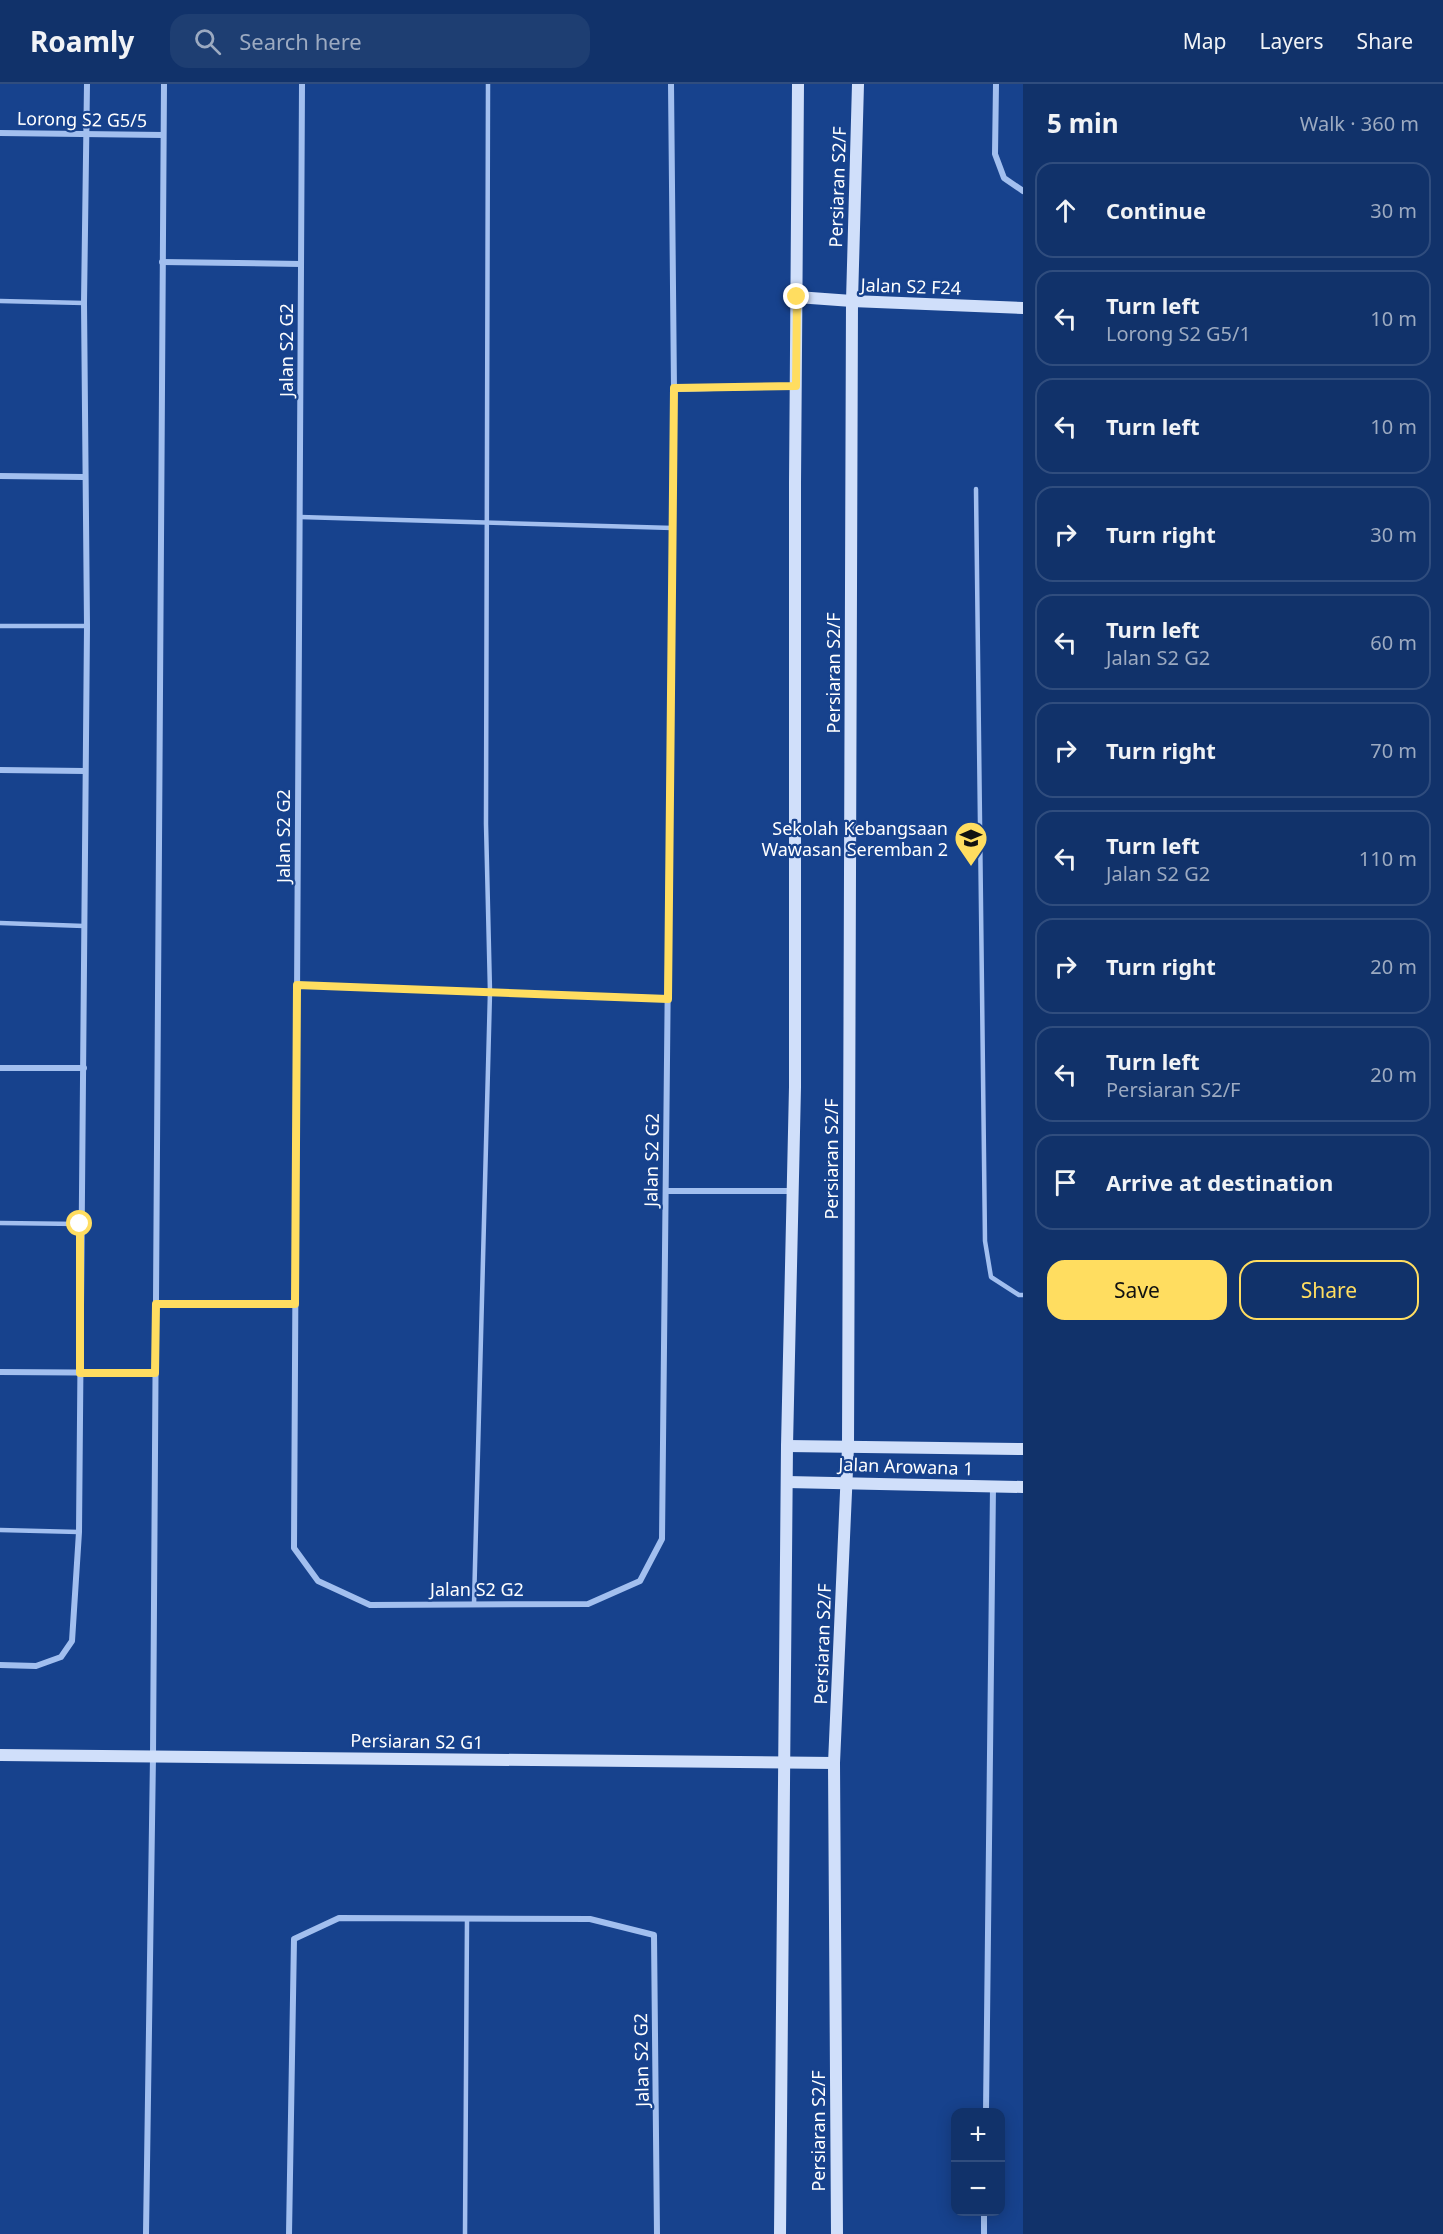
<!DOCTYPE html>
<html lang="en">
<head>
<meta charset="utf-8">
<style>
	:root { --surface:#11326a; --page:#1e3e72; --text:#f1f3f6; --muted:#9caac1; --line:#304d7e; --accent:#ffdd60 }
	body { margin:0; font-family:"Noto Sans",sans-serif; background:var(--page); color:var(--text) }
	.controls { position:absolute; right:18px; bottom:18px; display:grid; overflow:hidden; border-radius:12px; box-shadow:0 3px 15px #0003 }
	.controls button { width:54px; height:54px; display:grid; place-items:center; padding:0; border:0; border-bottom:2px solid var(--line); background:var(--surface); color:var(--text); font:30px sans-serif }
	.stop { position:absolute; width:18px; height:18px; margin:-14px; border:4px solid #ffdd60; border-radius:50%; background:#fff }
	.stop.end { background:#ffdd60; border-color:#fff; box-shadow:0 2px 6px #0008 }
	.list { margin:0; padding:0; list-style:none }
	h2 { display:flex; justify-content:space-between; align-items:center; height:78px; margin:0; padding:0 24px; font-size:26px }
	h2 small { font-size:20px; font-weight:400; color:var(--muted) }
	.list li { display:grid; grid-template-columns:39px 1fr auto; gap:18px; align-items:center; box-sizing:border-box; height:96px; margin:0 12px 12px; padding:0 12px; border:2px solid var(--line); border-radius:18px }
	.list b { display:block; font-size:22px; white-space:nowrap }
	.list p { margin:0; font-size:20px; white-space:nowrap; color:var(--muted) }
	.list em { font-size:20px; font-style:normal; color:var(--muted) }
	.actions { display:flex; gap:12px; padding:18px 24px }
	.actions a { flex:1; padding:14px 0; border:2px solid var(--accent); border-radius:18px; text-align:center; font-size:21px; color:var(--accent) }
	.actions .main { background:var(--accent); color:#111 }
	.icon { flex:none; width:33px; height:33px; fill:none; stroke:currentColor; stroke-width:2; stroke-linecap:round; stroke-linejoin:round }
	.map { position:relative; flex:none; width:1023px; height:2150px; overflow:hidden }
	header { display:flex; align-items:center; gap:36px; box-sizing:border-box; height:84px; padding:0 30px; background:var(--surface); border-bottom:2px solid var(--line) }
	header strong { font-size:28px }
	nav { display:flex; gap:33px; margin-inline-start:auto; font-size:21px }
	.search { width:420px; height:54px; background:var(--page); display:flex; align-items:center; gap:15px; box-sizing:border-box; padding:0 21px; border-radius:18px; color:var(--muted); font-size:22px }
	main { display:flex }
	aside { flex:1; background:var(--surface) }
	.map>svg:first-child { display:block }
</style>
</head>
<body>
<header>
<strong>Roamly</strong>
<div class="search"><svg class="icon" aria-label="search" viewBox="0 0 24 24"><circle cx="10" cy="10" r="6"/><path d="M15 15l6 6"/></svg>Search here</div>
<nav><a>Map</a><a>Layers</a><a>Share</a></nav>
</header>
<main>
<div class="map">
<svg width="1023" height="2150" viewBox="0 0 1023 2150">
	<rect width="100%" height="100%" fill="#17428d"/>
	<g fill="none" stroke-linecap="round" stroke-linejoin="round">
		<!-- lane -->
		<g stroke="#a2bfef" stroke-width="4.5">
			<path d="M0,217L84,219"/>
			<path d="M976,405L985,1157L991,1193L1019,1211H1023"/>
			<path d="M300,433L673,444"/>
			<path d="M0,542H87"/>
			<path d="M0,839L84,842"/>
			<path d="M297,901L668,914"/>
			<path d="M0,1139L80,1140"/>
			<path d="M0,1446L79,1448"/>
			<path d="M474,1520L490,908L486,740L488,0"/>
			<path d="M465,2150L467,1835"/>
		</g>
		<!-- street -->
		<g stroke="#a2bfef" stroke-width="6">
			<path d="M302,0L294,1464L318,1497L370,1521L588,1520L640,1497L662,1455L674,305L671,0"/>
			<path d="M996,0L995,70L1004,94L1023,107"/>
			<path d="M0,49L163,51"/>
			<path d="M162,178L301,180"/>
			<path d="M674,305L796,302"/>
			<path d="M0,392L84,393"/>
			<path d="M0,686L85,687"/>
			<path d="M0,984H84"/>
			<path d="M666,1107H793"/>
			<path d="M156,1220H295"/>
			<path d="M0,1288L155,1289"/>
			<path d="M0,1581L36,1582L61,1573L72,1557L79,1448L87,542L84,219L87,0"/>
			<path d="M986,2028L993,1402"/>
			<path d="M146,2150L153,1672L164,0"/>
			<path d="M289,2150L294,1855L339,1834L590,1835L654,1851L657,2150"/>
			<path d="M984,2150V2128"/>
		</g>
		<!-- secondary -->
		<g stroke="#d0dffa" stroke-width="12">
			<path d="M797,213L852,217L1023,224"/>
			<path d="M787,1362L1023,1365"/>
			<path d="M787,1398L1023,1403"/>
			<path d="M0,1671L834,1679"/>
			<path d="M780,2150L787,1362L795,1003V400L798,0"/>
			<path d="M837,2150L834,1679L848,1363L852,217L858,0"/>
		</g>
	</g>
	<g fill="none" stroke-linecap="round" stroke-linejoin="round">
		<!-- route -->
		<path stroke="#ffdd60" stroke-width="8" d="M80,1140V1289H155L156,1220H295L297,901L668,915L674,304L796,302L797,213"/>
	</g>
	<!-- icons -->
	<defs>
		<symbol id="school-pin" viewBox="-11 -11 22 30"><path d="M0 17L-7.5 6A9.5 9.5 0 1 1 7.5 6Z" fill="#ffdd60" stroke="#17428d"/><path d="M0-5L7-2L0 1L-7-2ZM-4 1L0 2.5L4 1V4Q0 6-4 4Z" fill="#111"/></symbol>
	</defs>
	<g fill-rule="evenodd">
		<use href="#school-pin" x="952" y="735" width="38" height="52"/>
	</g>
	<g text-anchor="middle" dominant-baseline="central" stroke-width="4.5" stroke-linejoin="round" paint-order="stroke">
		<!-- street labels -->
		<g font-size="18" fill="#fff" stroke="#17428d">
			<text transform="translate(82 35) rotate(1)">Lorong S2 G5/5</text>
			<text transform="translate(837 103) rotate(-88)">Persiaran S2/F</text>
			<text transform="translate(911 202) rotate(2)">Jalan S2 F24</text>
			<text transform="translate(286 266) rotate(-90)">Jalan S2 G2</text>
			<text transform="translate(833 589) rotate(-90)">Persiaran S2/F</text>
			<text transform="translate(283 752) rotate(-90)">Jalan S2 G2</text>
			<text transform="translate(831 1075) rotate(-90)">Persiaran S2/F</text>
			<text transform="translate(651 1076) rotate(-89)">Jalan S2 G2</text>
			<text transform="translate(906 1382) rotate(2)">Jalan Arowana 1</text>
			<text x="477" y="1505">Jalan S2 G2</text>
			<text transform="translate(822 1560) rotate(-88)">Persiaran S2/F</text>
			<text transform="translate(417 1657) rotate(1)">Persiaran S2 G1</text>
			<text transform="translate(641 1976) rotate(-91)">Jalan S2 G2</text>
			<text transform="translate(818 2047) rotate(-90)">Persiaran S2/F</text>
		</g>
		<!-- poi labels -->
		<g font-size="18" fill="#fff" stroke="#17428d" text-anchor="end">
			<text x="948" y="744">Sekolah Kebangsaan<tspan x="948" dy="21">Wawasan Seremban 2</tspan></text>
		</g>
	</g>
</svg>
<div class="controls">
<button>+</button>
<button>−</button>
</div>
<div class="stop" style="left:80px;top:1140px"></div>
<div class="stop end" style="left:797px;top:213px"></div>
</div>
<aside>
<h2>5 min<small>Walk · 360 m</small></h2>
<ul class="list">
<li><svg class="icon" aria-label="ahead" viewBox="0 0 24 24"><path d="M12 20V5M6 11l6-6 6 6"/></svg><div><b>Continue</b></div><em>30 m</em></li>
<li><svg class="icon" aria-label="left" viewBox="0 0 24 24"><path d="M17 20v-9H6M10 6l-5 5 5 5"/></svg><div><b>Turn left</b><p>Lorong S2 G5/1</p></div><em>10 m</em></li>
<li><svg class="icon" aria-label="left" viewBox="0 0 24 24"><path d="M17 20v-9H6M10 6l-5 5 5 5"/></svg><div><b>Turn left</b></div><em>10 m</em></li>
<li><svg class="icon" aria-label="right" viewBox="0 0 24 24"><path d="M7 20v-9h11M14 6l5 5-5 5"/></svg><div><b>Turn right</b></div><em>30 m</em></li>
<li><svg class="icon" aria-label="left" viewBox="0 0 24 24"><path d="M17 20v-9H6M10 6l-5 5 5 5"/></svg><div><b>Turn left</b><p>Jalan S2 G2</p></div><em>60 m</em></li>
<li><svg class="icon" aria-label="right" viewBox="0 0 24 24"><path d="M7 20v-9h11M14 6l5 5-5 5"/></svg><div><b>Turn right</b></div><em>70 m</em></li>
<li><svg class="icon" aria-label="left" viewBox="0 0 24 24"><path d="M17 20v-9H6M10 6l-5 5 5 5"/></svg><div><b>Turn left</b><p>Jalan S2 G2</p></div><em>110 m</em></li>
<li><svg class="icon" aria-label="right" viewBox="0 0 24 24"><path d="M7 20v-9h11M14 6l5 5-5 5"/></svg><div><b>Turn right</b></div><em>20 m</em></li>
<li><svg class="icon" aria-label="left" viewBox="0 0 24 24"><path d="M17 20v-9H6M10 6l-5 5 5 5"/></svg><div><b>Turn left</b><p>Persiaran S2/F</p></div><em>20 m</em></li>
<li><svg class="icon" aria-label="arrive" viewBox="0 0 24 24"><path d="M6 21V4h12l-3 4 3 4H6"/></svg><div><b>Arrive at destination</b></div></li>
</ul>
<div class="actions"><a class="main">Save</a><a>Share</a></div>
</aside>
</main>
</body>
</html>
